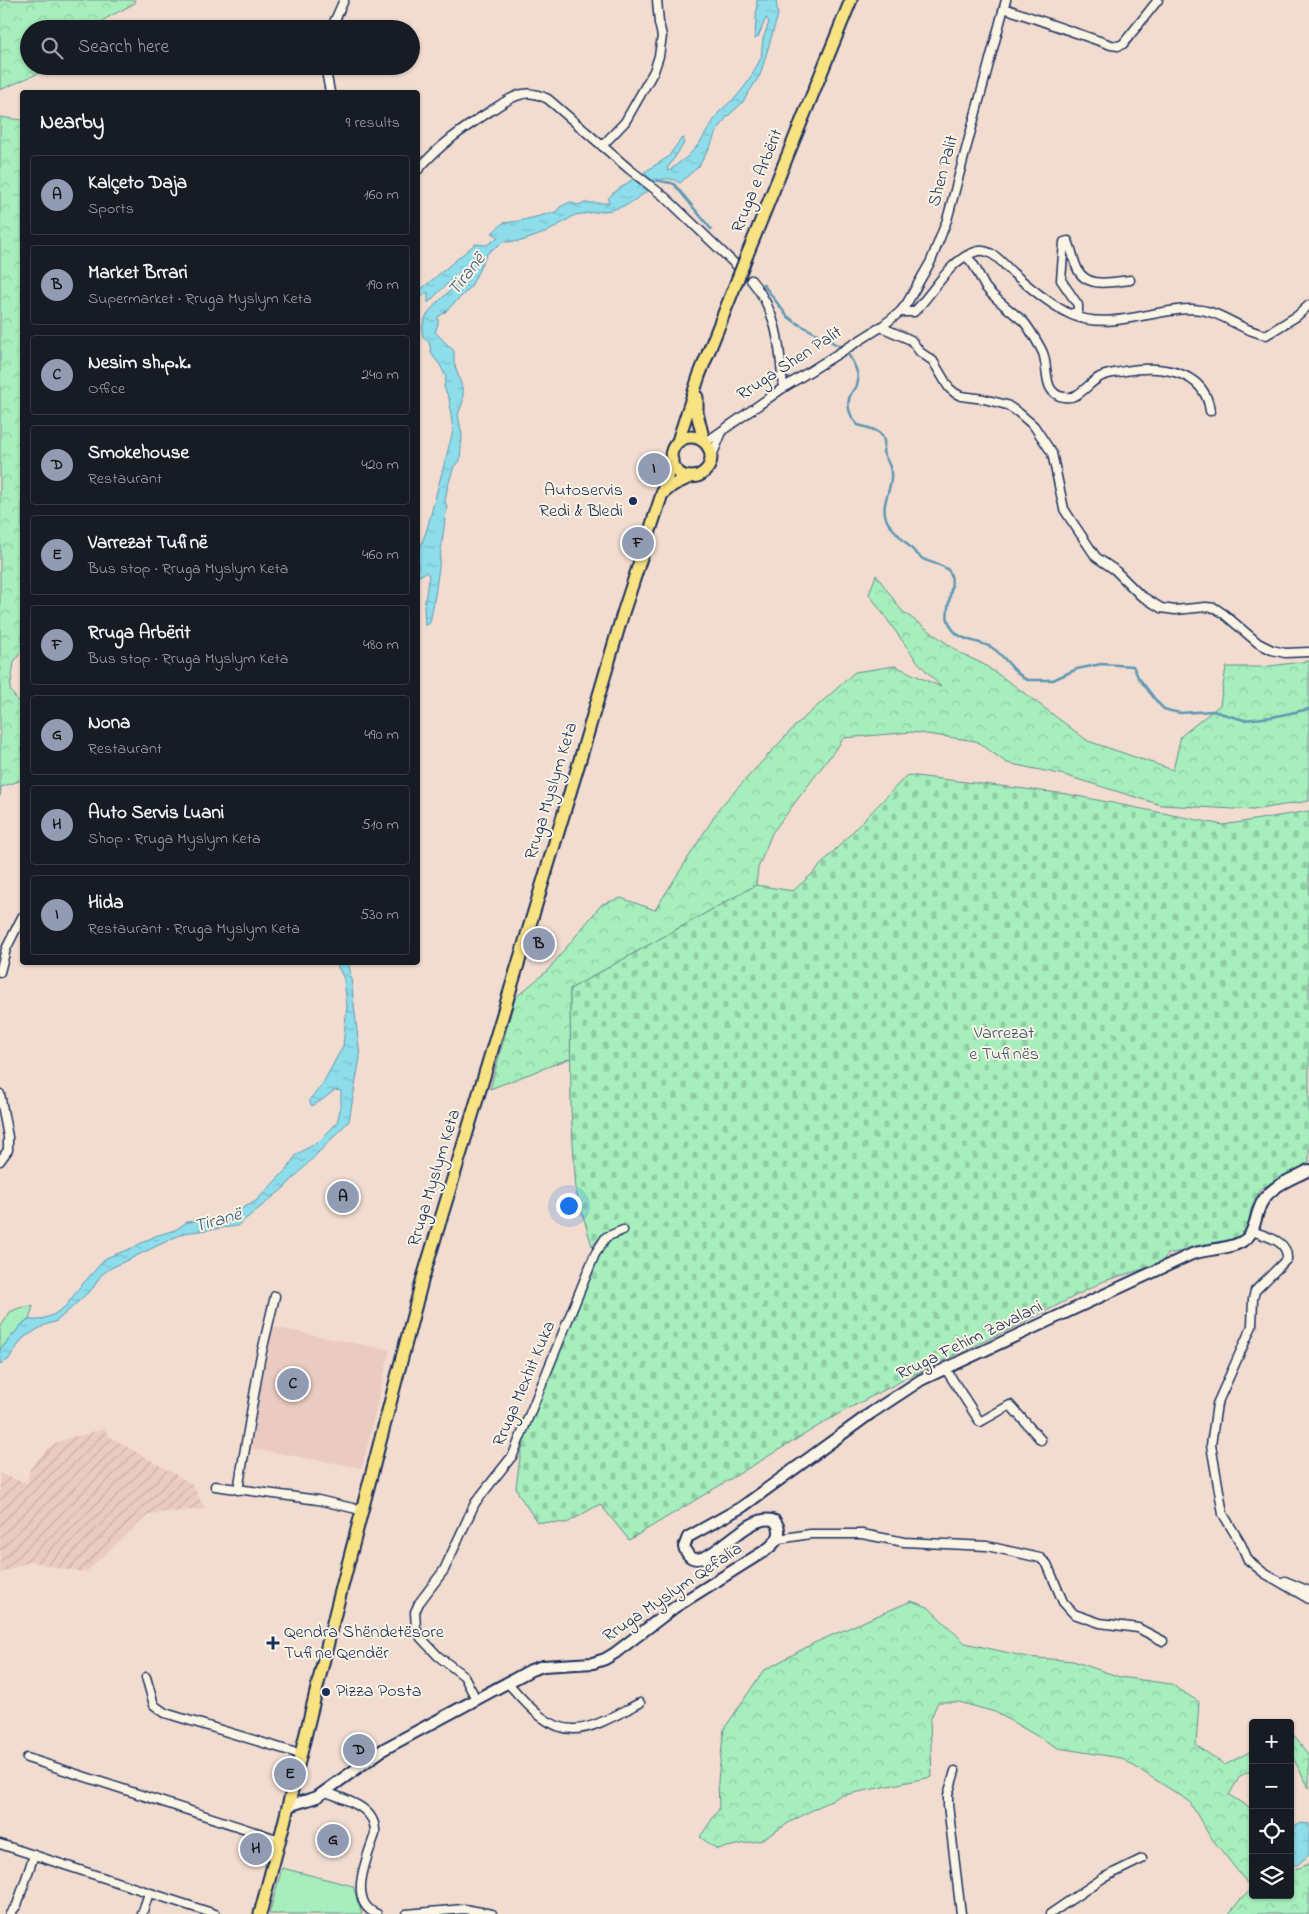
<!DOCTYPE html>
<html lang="en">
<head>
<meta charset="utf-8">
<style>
	:root { --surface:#171b24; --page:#20242c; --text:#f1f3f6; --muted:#9ea1a6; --line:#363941; --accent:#919bb2 }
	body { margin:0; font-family:"Indie Flower",sans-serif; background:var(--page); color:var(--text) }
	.controls { position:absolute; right:15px; bottom:15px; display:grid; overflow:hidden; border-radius:5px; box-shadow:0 1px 4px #0004 }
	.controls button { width:45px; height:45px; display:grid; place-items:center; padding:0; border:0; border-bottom:1px solid var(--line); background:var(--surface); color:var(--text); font:25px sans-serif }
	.you { position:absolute; left:568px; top:1205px; width:18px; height:18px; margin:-12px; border:4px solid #fff; border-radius:50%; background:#1a73e8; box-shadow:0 0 0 8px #1a73e833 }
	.badge { display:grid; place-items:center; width:32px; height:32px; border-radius:50%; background:var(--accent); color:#111; font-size:16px; font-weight:700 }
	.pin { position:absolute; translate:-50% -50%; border:2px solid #fff; box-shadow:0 1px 5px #0006 }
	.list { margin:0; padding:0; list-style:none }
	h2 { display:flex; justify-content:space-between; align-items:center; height:65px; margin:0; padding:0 20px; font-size:21px }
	h2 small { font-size:16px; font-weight:400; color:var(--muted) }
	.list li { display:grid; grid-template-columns:32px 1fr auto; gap:15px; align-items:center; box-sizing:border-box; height:80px; margin:0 10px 10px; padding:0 10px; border:1px solid var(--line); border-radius:5px }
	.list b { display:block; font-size:19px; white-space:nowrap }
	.list p { margin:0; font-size:16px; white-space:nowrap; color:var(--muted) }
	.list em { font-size:16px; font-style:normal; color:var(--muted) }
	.icon { flex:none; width:28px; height:28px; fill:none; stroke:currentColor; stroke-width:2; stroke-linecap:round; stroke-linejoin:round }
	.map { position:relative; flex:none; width:1309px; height:1914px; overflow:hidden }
	.search { position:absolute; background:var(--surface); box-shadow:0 1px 4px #0004; left:20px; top:20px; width:400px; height:55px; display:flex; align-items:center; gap:12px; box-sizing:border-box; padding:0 18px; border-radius:28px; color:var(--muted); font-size:19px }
	.panel { position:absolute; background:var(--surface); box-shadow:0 1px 4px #0004; left:20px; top:90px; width:400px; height:875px; border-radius:5px }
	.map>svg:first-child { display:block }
</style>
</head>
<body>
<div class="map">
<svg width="1309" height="1914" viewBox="0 0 1309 1914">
	<defs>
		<pattern id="industrial-furrows" width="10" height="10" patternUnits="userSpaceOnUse" patternTransform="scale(1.25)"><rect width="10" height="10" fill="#ebcbc1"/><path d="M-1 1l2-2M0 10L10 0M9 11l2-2" fill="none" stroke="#c9afa8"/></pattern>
		<pattern id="forest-crowns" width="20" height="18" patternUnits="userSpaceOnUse" patternTransform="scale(1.25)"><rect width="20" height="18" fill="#a6eebc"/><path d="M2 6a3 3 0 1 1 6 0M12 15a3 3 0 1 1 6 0" fill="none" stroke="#8ecca4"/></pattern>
		<pattern id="cemetery-stones" width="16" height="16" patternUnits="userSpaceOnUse" patternTransform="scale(1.25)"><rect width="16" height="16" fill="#a6eebc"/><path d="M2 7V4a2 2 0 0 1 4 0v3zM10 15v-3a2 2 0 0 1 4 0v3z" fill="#8ecca4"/></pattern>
		<pattern id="water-ripples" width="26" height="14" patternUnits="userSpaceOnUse" patternTransform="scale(1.25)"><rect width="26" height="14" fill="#8dddea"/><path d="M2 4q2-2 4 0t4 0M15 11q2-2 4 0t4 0" fill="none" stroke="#79becb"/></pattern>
	</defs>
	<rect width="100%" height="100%" fill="#f2dcd0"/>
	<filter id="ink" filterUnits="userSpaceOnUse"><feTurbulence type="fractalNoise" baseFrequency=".02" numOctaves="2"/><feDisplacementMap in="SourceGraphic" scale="10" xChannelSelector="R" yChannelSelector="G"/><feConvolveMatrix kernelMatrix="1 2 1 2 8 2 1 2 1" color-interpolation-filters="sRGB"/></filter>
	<g filter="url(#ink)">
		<!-- built -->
		<path fill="#ebcbc1" d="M273,1327L390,1350L362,1468L248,1448Z"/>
		<!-- industrial -->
		<path fill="url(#industrial-furrows)" d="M104,1429L110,1437L192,1484L205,1509L149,1514L86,1572L61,1569L31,1561L0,1573V1474L27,1483L30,1469L48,1448L63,1440Z"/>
		<!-- green -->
		<g fill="#a6eebc" stroke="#608e8d">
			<path d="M33,1306L29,1320L23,1323L0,1350V1328L10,1312L19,1308Z"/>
			<path d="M282,1868L353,1886L362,1914H269Z"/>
		</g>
		<!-- forest -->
		<g fill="url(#forest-crowns)" stroke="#608e8d">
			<path d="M0,0H135V3L105,19L94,29H29V66H51L46,70L0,90Z"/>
			<path d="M0,117L22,120V650L14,662L10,690L22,707V780L1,787L0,796Z"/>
			<path d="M876,575L902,611L960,653L983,664L1015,686L1088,741L1173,770L1181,736L1220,705L1226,667H1262L1309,661V801L1253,810L1161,805L1064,775L1007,763L976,741L912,732L844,738L772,833L758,868L756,885L570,989L571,1058L490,1089L515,998L547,971L602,904L621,898L655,910L721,806L795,726L855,672L895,666L941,687L916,660L869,594Z"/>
			<path d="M911,1601L928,1607L965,1643L1027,1657L1073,1661L1120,1677L1171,1684L1199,1702L1196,1745L1225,1765L1253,1750V1770L1240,1776L1229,1795L1253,1810V1895H1290V1871L1309,1864V1914H1229L1240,1900L1252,1889L1209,1835L1189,1801L1121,1758L1058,1748L995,1712L959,1702H938L930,1720L932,1777L839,1796L790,1822L762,1840L717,1849L700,1837L719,1809L718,1780L724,1729L763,1671L814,1643Z"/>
			<path d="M1292,1733L1309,1756V1788L1290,1752V1734Z"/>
		</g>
		<!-- cemetery -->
		<path fill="url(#cemetery-stones)" stroke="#608e8d" d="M907,775L1067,794L1223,825L1309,811V1166L1260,1189L1252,1206L1247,1227L1244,1233L1234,1240L1168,1254L1160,1264L1104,1281L1019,1325L913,1375L840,1413L629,1540L600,1504L567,1523L537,1522L519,1495L516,1487L520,1458L524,1440L594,1266L608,1242L624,1233L622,1227C609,1231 601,1235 592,1246L576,1192L571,1109L570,989L756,885L793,891L812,874Z"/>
		<!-- water -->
		<g fill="url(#water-ripples)" stroke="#5f97b2">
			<path d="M757,0H776L778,15L760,75L742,103L727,117L715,134L711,145L699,166L680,183C670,177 665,178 655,182L643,173L668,157L681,139L684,138L683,145L667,169L669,171L688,156L699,144L719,112L737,96L748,82L761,58L763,39L769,22L766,18L758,37L755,39Z"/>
			<path d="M633,179L648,191L627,205L611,210L575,215L547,232L522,241L504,242L494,248L487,254L470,288L444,313L438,317V324L435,332L454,351V363L463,390V401L458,415L462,435L460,461L454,466L447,489L445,502L447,506C441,545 438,584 430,623L425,626L424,606L429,576L426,572L418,577V554L427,529L453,431L449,398L444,387L446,377L440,365L432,355L429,342L423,338C416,311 451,295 463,276L457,274L428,303V292L418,300L419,291L475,244L487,245L498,237L492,233L503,223L519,221L556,212L560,207L570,202L577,205L584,203H609L608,199L612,194Z"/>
			<path d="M336,963H348L350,970L360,1057L349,1121L284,1188L237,1226L184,1233L111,1268L101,1275L93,1288L57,1321L45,1325L23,1338L8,1360L0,1364V1350L23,1323L29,1320H39L53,1315L66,1306L79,1288L106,1258L132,1248L155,1236L175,1230L187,1222L212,1219L232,1214L256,1201L286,1170L297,1154L318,1142L337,1123L341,1106V1091L335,1090L322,1100L312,1106L309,1100L322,1085L343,1046L347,1006L344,979Z"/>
			<path d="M1302,1823L1309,1824V1855L1297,1865L1290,1866V1828Z"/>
		</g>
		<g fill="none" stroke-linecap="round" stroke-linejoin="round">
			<!-- stream -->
			<g stroke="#5f97b2" stroke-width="2.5">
				<path d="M657,180C663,183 668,181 674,184L711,229"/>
				<path d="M763,284L787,316L795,322L841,347"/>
				<path d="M848,354C853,362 861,375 857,385C856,389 855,388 852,392C845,403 849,416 858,425C873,429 889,431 883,452C886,459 891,465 891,473C893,490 879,503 887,521C890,527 917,555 923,559C930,563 941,564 947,569C959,578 944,608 948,620C955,642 974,639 991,647C1005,655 1013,673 1027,680H1053L1077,669L1101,664L1133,666L1138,677L1158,703L1164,709L1171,711L1180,713L1213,711L1244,720L1272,717L1309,709"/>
			</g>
			<defs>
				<g id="street">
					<path d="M1004,8L1111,45L1118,46L1123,44L1158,0"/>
					<path d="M331,29L344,0"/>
					<path d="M325,66L330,92"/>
					<path d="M602,146L625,122L654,71L659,56L662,36L659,23L657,0"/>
					<path d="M418,170C439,145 464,128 492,110C502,104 511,96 523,94C532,92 540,95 548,99L629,169L666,198L737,266"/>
					<path d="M966,257C976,263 979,278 986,288C997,301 1010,310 1023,321C1028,326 1040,346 1043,353C1049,368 1042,394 1064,397C1079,400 1088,383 1100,377C1107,373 1117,373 1125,371C1158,365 1205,369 1210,411"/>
					<path d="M751,280C778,311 780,349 783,388"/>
					<path d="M900,312H914C932,295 950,259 975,252C980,250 986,251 990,253C999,257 1006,267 1013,273C1029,287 1052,306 1072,315C1109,331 1153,309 1192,309C1223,310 1237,330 1266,335L1297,316L1309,305"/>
					<path d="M1071,314L1078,311V305L1061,280L1064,242L1068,241C1072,250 1073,259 1077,268C1086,289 1111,282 1130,280"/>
					<path d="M881,327L911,340L920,352L933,361L949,388L955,393L961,396L984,399L1007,405L1019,413L1034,426L1052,453L1064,509L1071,520L1096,557L1115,570L1140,595L1161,608L1175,610L1206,607L1215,608L1224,614L1258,643L1272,650L1285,653L1309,652"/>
					<path d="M706,442L783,388L881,327L900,312L907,303L931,261L947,220L1006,0"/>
					<path d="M712,456L722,432"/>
					<path d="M0,972L6,949L22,917"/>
					<path d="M0,1094L8,1137V1150L0,1161"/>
					<path d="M1252,1231C1267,1237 1288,1240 1287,1259L1255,1291L1253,1299L1252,1326L1217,1404L1211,1445L1223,1514L1241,1544L1248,1560L1264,1573L1309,1599"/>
					<path d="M945,1368L980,1422L1010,1405L1041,1440"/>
					<path d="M215,1486L318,1500L361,1510"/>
					<path d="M238,1490L260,1360L275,1296"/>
					<path d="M779,1539L810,1534H862L904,1542L987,1546L1040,1558L1047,1564L1063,1602L1074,1614L1100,1623L1138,1628L1163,1641"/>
					<path d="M1285,1581L1309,1591"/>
					<path d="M146,1677L154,1705L165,1713L300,1754"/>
					<path d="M507,1682C525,1702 546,1730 575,1729C594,1729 623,1711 640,1703"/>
					<path d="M476,1699L464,1676L438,1656L421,1638L416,1628L415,1612L419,1603L444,1570L475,1503L513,1455L595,1254L606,1237L623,1230"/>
					<path d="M27,1758L280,1840"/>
					<path d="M955,1771L948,1795V1805L961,1914"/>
					<path d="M326,1792C346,1800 377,1807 375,1834C368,1856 346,1902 377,1914"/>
					<path d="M0,1844L215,1914"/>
					<path d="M10,1914L17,1905L34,1855"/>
					<path d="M142,1914L149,1893"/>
					<path d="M406,1914L464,1909L492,1914"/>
					<path d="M1050,1914L1103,1878L1142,1859"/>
				</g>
				<path id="secondary" d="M288,1806L317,1797L384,1749L531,1670L543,1666L593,1663L605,1659L615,1653L675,1607L766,1550C777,1542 784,1533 775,1521C745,1508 699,1588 684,1547L688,1537L742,1507L871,1413L921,1380L1192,1254C1207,1249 1236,1249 1247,1238C1255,1230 1255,1219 1259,1209C1266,1187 1290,1180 1309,1170"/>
				<g id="primary">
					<path d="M747,255L851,0"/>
					<path d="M697,397V413L704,441"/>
					<circle cx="691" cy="457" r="20"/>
					<path d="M678,441L699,376L738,278"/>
					<path d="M662,494L673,485L690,477"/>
					<path d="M260,1914L284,1823L336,1610L422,1281L579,763L623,613L662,494L672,460"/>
				</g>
			</defs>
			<!-- street casing -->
			<use href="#street" stroke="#1b2f5e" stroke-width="11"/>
			<!-- secondary casing -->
			<use href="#secondary" stroke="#1b2f5e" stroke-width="14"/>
			<!-- primary casing -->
			<use href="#primary" stroke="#1b2f5e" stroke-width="15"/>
			<!-- street -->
			<use href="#street" stroke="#fcf5e5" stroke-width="8"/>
			<!-- secondary -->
			<use href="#secondary" stroke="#fcf5e5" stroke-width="10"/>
			<!-- primary -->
			<use href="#primary" stroke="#f8e281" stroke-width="11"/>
			<defs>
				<path id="primary-bridge" d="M738,278L747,255"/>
			</defs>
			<!-- primary-bridge casing -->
			<use href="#primary-bridge" stroke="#1b2f5e" stroke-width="15" stroke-linecap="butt"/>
			<!-- primary-bridge -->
			<use href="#primary-bridge" stroke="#f8e281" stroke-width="11"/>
		</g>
	</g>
	<!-- markers -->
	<g fill="#1b2f5e" stroke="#fcf5e5" stroke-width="2">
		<circle cx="633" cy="501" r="5"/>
		<path d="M270.5 1635.5h5v5h5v5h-5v5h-5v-5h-5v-5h5z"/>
		<circle cx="326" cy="1692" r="5"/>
	</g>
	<g text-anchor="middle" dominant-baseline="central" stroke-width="4" stroke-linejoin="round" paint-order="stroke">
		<!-- street labels -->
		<g font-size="18" fill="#1b2f5e" stroke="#fcf5e5">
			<text transform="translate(944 171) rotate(-75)">Shen Palit</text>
			<text transform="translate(758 181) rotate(-68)">Rruga e Arbërit</text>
			<text transform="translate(790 364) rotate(-33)">Rruga Shen Palit</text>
			<text transform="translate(552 791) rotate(-73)">Rruga Myslym Keta</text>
			<text transform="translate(435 1178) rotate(-73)">Rruga Myslym Keta</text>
			<text transform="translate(970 1341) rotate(-26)">Rruga Fehim Zavalani</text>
			<text transform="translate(525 1384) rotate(-67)">Rruga Mexhit Kuka</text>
			<text transform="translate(673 1593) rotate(-34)">Rruga Myslym Qefalia</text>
		</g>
		<!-- poi labels -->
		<g font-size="18" fill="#1b2f5e" stroke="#fcf5e5" text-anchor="start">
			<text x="623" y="491" text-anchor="end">Autoservis<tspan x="623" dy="21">Redi &amp; Bledi</tspan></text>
			<text x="284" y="1633">Qendra Shëndetësore<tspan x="284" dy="21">Tufine Qendër</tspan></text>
			<text x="336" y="1692">Pizza Posta</text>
		</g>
		<!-- park labels -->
		<g font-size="18" fill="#375571" stroke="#fcf5e5">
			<text x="1004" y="1034">Varrezat<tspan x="1004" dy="21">e Tufinës</tspan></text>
		</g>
		<!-- water labels -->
		<g font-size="19" font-style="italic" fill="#385a81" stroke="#fcf5e5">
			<text transform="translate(467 275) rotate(-52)">Tiranë</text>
			<text transform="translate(218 1221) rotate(-16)">Tiranë</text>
		</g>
	</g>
</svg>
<div class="controls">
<button>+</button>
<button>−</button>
<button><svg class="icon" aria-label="locate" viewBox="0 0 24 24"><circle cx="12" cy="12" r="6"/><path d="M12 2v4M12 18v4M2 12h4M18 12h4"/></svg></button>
<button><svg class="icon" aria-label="layers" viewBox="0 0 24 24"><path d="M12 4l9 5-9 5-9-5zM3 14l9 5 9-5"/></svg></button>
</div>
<div class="you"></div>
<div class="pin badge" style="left:343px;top:1197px">A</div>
<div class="pin badge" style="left:539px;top:944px">B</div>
<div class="pin badge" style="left:293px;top:1384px">C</div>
<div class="pin badge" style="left:359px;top:1750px">D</div>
<div class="pin badge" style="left:290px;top:1774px">E</div>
<div class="pin badge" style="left:638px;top:543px">F</div>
<div class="pin badge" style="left:333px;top:1840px">G</div>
<div class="pin badge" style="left:256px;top:1849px">H</div>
<div class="pin badge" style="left:654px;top:469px">I</div>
<div class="search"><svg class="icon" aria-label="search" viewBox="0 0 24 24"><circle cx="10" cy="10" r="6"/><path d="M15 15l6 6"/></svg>Search here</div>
<section class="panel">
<h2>Nearby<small>9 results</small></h2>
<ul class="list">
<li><span class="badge">A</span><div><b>Kalçeto Daja</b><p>Sports</p></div><em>160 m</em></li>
<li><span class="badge">B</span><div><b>Market Brrari</b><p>Supermarket · Rruga Myslym Keta</p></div><em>190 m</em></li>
<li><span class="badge">C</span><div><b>Nesim sh.p.k.</b><p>Office</p></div><em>240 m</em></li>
<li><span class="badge">D</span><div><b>Smokehouse</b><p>Restaurant</p></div><em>420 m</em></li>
<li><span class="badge">E</span><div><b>Varrezat Tufinë</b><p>Bus stop · Rruga Myslym Keta</p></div><em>460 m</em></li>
<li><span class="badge">F</span><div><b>Rruga Arbërit</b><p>Bus stop · Rruga Myslym Keta</p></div><em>480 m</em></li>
<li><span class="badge">G</span><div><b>Nona</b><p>Restaurant</p></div><em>490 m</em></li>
<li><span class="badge">H</span><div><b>Auto Servis Luani</b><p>Shop · Rruga Myslym Keta</p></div><em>510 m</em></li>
<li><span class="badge">I</span><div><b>Hida</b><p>Restaurant · Rruga Myslym Keta</p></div><em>530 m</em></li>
</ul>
</section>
</div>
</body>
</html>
